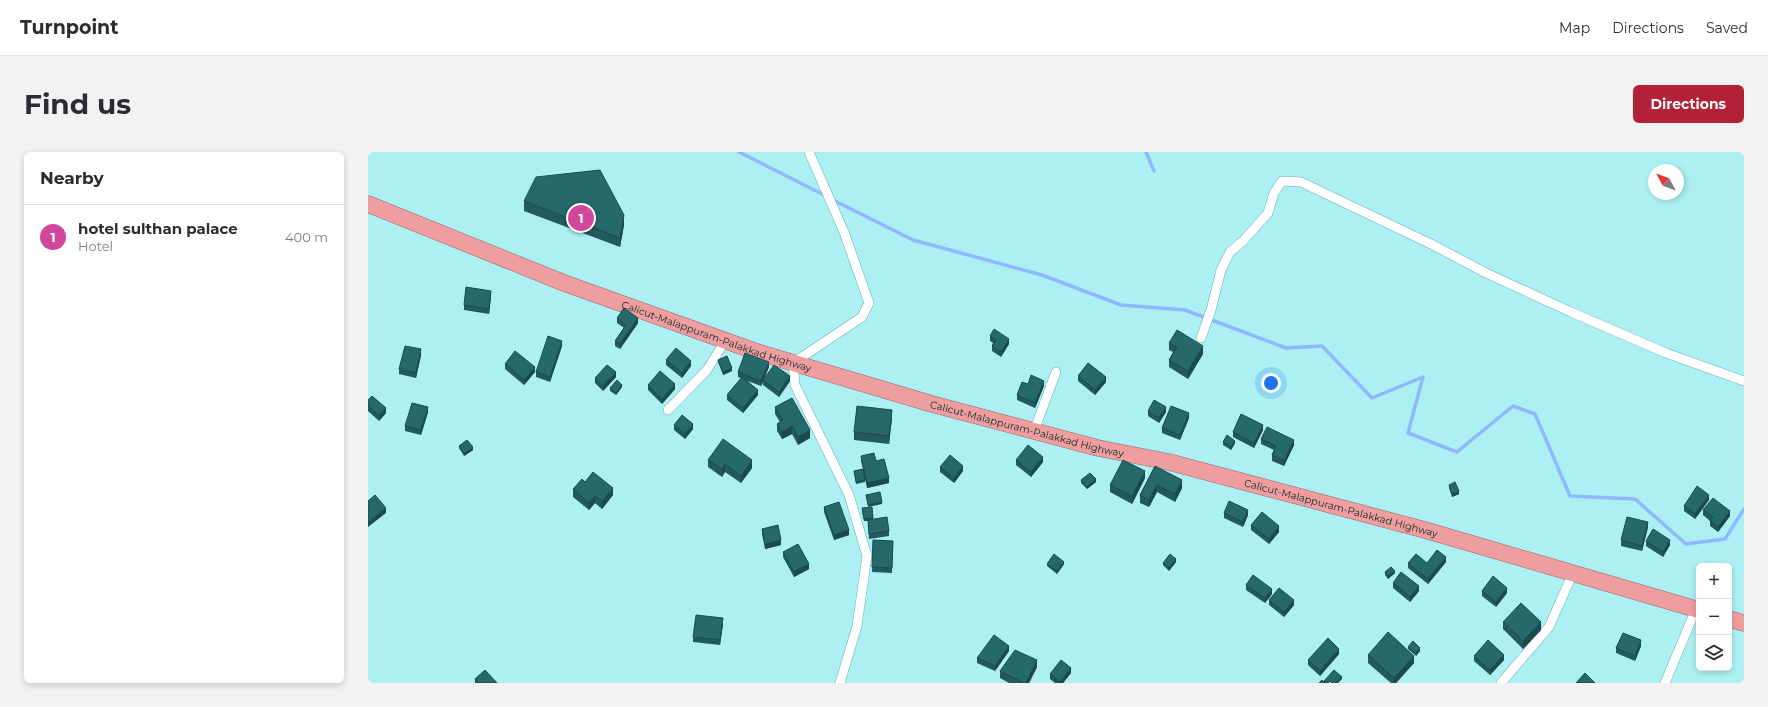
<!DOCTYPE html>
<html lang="en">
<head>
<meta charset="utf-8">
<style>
	:root { --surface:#fff; --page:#f2f2f3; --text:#2b2b33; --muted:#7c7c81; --line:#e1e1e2; --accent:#b32136 }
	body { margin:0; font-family:Montserrat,sans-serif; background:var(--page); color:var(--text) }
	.controls { position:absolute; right:12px; bottom:12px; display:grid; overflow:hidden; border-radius:6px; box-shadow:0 2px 6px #0003 }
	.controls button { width:36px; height:36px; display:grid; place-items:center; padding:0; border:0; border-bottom:1px solid var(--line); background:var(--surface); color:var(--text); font:20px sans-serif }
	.compass { position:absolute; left:1280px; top:12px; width:36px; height:36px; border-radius:50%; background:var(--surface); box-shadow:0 2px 6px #0003; rotate:311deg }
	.you { position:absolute; left:903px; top:231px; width:14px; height:14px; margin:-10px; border:3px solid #fff; border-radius:50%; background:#1a73e8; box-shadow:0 0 0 6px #1a73e833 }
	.badge { display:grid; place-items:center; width:26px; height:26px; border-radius:50%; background:var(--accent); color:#fff; font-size:13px; font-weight:700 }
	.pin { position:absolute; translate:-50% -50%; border:2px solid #fff; box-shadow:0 1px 4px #0006 }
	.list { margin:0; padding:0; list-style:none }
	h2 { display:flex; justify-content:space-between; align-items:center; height:52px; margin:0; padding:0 16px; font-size:17px }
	h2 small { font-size:13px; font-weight:400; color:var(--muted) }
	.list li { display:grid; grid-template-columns:26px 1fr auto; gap:12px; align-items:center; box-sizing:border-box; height:64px; padding:0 16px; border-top:1px solid var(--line) }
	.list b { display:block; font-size:15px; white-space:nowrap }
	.list p { margin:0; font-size:13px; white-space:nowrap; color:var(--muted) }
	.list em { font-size:13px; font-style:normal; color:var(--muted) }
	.icon { flex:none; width:22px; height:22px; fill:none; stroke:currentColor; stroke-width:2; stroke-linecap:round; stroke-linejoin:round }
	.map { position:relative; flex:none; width:1376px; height:531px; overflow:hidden; border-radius:6px }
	header { display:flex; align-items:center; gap:24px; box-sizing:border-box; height:56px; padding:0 20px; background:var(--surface); border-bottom:1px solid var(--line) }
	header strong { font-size:19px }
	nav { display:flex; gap:22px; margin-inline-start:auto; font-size:14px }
	.intro { display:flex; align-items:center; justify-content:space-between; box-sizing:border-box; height:96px; padding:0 24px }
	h1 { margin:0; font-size:28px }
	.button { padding:10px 18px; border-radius:6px; background:var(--accent); color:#fff; font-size:14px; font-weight:700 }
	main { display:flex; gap:24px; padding:0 24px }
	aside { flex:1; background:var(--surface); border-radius:6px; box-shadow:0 2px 6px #0003 }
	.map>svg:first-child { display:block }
</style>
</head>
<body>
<header>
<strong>Turnpoint</strong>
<nav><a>Map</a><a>Directions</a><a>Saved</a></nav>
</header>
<div class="intro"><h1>Find us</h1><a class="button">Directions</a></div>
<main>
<aside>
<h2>Nearby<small></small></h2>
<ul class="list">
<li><span class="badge" style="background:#d1479c">1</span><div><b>hotel sulthan palace</b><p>Hotel</p></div><em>400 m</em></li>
</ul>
</aside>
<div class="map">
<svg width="1376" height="531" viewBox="0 0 1376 531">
	<rect width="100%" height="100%" fill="#adf0f3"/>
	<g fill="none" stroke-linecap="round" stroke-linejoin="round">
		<!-- stream -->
		<g stroke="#8fb9fe" stroke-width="3.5">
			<path d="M371,0L458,44"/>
			<path d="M778,0L786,19"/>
			<path d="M463,47L545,88L674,123L753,153L817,158L918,196L954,194L1004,246L1055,225L1040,281L1089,300L1145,254L1167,262L1202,344L1267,347L1318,392L1357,387L1376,357"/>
		</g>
		<defs>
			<g id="minor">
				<path d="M441,0L476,80L501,151L494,165L425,211L427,233L481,343L499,404L489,474L472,531"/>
				<path d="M833,186L843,158L853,118L862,100L875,89L900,61L906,41L914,29L933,30L1065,93L1118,121L1203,160L1298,201L1376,229"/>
				<path d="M300,258L339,218L357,189"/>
				<path d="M666,279L688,220"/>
				<path d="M1133,531L1181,475L1205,421"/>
				<path d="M1297,531L1328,457"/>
			</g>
			<g id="trunk">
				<path id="s1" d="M0,52L196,131L392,201L564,252L730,296L801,310L1057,378L1331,458"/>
				<path d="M1361,467L1376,471"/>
			</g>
		</defs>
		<!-- minor casing -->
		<use href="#minor" stroke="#6cadb0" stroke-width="10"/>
		<!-- trunk casing -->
		<use href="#trunk" stroke="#9c6465" stroke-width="17"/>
		<!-- minor -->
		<use href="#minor" stroke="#fff" stroke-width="9"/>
		<!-- trunk -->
		<use href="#trunk" stroke="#ee9e9e" stroke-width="16"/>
	</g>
	<!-- wall -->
	<g fill="#215a5e">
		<path d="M156,49L256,73L252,95L156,59Z"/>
		<path d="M123,144L121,162L96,158V153Z"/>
		<path d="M249,166L270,171L252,197L247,194V189L256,176L249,171Z"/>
		<path d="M622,184L641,192L633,205L624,199V194L625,191L622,189Z"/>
		<path d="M801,191L835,202L820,227L801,215V208L805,200L801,198Z"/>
		<path d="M194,194L182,230L168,225V220Z"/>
		<path d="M53,203L48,226L31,222V217Z"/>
		<path d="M298,208L323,214L314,226L298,213Z"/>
		<path d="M350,208L364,219L355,223L350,210Z"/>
		<path d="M137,212L167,220L156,233L137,217Z"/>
		<path d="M401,215L396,227L422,229L411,245L395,233V230L393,234L377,228L390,243L375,261L359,248V243L373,226L370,225V220Z"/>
		<path d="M710,224L738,230L727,243L710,229Z"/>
		<path d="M248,225L235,239L227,231V226Z"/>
		<path d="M660,232L676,234L667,256L649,248V243Z"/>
		<path d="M280,233L307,237L294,252L280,238Z"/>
		<path d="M254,235L248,243L242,239V236Z"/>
		<path d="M0,248L18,261L11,269L0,259Z"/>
		<path d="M407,255L442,286L430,293L424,282L414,287L409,279V272L412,270L407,262Z"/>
		<path d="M780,259L798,260L791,271L780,264Z"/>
		<path d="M60,260L53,283L37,279V274Z"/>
		<path d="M524,266L521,292L486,288V280Z"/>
		<path d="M821,266L812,288L794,281V276Z"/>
		<path d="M306,273L325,277L317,287L306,278Z"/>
		<path d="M895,278L886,296L865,285V280Z"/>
		<path d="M893,287L926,293L916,314L904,309V303L906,298L893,292Z"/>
		<path d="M855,290L867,291L863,298L855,293Z"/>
		<path d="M91,294L105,298L96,304L91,296Z"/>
		<path d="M493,304L508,309L521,331L499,336L495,319L497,330L488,332L486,319L495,317L493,309Z"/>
		<path d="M340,308L384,316L373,331L357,320L354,325L340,315Z"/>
		<path d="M648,308L675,310L663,325L648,313Z"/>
		<path d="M787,314L814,336L807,350L789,340L781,355L772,351V343Z"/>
		<path d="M572,315L595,319L586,331L572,320Z"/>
		<path d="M777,326L764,352L742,340V333Z"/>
		<path d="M713,328L728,330L719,337L713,331Z"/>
		<path d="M217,330L245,343L234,357L227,351L221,358L205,345V337Z"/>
		<path d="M1081,333L1091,342L1084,345L1081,336Z"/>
		<path d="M1341,348L1327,367L1316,359V354Z"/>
		<path d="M456,355L481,383L466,388L456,360Z"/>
		<path d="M504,355L505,367L521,379V384L501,387L500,369H496L494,359Z"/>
		<path d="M1335,358L1362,364L1350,380L1342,374V369L1335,363Z"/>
		<path d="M856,361L880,363L875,375L856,366Z"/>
		<path d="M883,373L911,380L901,392L883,378Z"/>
		<path d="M1280,375L1274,399L1253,394V388Z"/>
		<path d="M394,377L413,393L397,397L394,382Z"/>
		<path d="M505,388L525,389L524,421L504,420Z"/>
		<path d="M1278,389L1302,393L1295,405L1278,394Z"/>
		<path d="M415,400L441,417L426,425L415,405Z"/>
		<path d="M808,410L801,419L795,413V411Z"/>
		<path d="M1078,410L1060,432L1040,416V411Z"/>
		<path d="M679,412H696L689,422L679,414Z"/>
		<path d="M1017,420L1027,421L1020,427L1017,423Z"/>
		<path d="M1025,431L1051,439L1042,450L1025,436Z"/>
		<path d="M878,433L904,442L897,451L878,438Z"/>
		<path d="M1114,439L1139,441L1128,455L1114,444Z"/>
		<path d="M901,448L926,453L916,465L901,453Z"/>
		<path d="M1135,470L1173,478L1155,497L1135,477Z"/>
		<path d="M355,472L352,493L325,490V485Z"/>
		<path d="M1273,494L1267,509L1248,501V496Z"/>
		<path d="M1040,495L1052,499L1048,504L1040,497Z"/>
		<path d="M641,499L627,519L609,511V506Z"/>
		<path d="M971,502L952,524L940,513V508Z"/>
		<path d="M1000,503L1046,511L1028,531H1023L1000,511Z"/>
		<path d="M1106,504L1136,508L1122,523L1106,509Z"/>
		<path d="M669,515L661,531H641L632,526V519Z"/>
		<path d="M703,521L695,531H687L682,527V522Z"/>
		<path d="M107,527L129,531H107Z"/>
	</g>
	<!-- shaded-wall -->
	<g fill="#1b4a4c">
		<path d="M256,63V73L252,95V86Z"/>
		<path d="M123,139V144L121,162V157Z"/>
		<path d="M270,166V171L252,197V192Z"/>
		<path d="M641,187V192L633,205V200Z"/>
		<path d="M194,189V194L182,230V225Z"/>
		<path d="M835,194V202L820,227V219Z"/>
		<path d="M53,197V203L48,226V221Z"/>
		<path d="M323,209V214L314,226V221Z"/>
		<path d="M401,210V215L393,234V229Z"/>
		<path d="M167,215V220L156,233V228Z"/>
		<path d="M364,216V219L355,223V220Z"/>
		<path d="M248,220V225L235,239V234Z"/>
		<path d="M422,224V229L411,245V240Z"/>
		<path d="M738,225V230L727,243V238Z"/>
		<path d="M676,229V234L667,256V251Z"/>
		<path d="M307,232V237L294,252V247Z"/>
		<path d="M254,233V235L248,243V241Z"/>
		<path d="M390,238V243L375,261V256Z"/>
		<path d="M60,255V260L53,283V278Z"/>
		<path d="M798,255V260L791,271V266Z"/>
		<path d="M18,256V261L11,269V264Z"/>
		<path d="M524,258V266L521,292V284Z"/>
		<path d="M821,261V266L812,288V283Z"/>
		<path d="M325,272V277L317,287V282Z"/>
		<path d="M895,273V278L886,296V291Z"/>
		<path d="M424,274V282L414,287V280Z"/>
		<path d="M442,278V286L430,293V285Z"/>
		<path d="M926,288V293L916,314V309Z"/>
		<path d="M867,289V291L863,298V295Z"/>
		<path d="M105,295V298L96,304V302Z"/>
		<path d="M675,305V310L663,325V320Z"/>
		<path d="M384,308V316L373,331V324Z"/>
		<path d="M357,312V320L354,325V317Z"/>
		<path d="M595,314V319L586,331V326Z"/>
		<path d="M777,319V326L764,352V344Z"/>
		<path d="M521,326V331L499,336V331Z"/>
		<path d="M728,327V330L719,337V335Z"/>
		<path d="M814,328V336L807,350V342Z"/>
		<path d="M789,333V340L781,355V348Z"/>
		<path d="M245,336V343L234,357V349Z"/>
		<path d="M1091,339V342L1084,345V342Z"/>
		<path d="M1341,343V348L1327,367V362Z"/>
		<path d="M227,344V351L221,358V351Z"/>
		<path d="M514,350V352L500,355V353Z"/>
		<path d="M18,356V361L0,375V370Z"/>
		<path d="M880,358V363L875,375V370Z"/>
		<path d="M1362,359V364L1350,380V375Z"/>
		<path d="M1280,370V375L1274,399V394Z"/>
		<path d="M911,374V380L901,392V387Z"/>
		<path d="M481,378V383L466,388V383Z"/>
		<path d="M413,388V393L397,397V392Z"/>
		<path d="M1302,388V393L1295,405V400Z"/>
		<path d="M1078,405V410L1060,432V427Z"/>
		<path d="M808,407V410L801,419V416Z"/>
		<path d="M696,410V412L689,422V419Z"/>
		<path d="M441,412V417L426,425V420Z"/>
		<path d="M1027,419V421L1020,427V424Z"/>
		<path d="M1051,434V439L1042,450V445Z"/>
		<path d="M1139,436V441L1128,455V450Z"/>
		<path d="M904,437V442L897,451V446Z"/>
		<path d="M926,448V453L916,465V460Z"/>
		<path d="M355,466V472L352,493V488Z"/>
		<path d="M1173,470V478L1155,497V489Z"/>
		<path d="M1273,488V494L1267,509V504Z"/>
		<path d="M641,494V499L627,519V514Z"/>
		<path d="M1052,496V499L1048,504V501Z"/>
		<path d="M971,497V502L952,524V519Z"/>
		<path d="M1136,503V508L1122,523V518Z"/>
		<path d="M1046,504V511L1028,531H1026V526Z"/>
		<path d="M669,508V515L661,531H658Z"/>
		<path d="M703,516V521L695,531H692V530Z"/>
		<path d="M974,525V527L970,531H968Z"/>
	</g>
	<!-- building -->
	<g fill="#26696d" stroke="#1b4a4c">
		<path d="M232,18L256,63L252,86L156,49L168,25Z"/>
		<path d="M98,135L123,139L121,157L96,153Z"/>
		<path d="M256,156L270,166L252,192L247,189L258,173L249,166Z"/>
		<path d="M626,177L641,187L633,200L624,194L628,188L622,184Z"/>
		<path d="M809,178L835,194L820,219L801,208L809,195L801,191Z"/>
		<path d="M180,184L194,189L182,225L168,220Z"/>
		<path d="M37,194L53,197L48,221L31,217Z"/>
		<path d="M308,196L323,209L314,221L298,208Z"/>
		<path d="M147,199L167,215L156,228L137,212Z"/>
		<path d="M377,201L401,210L393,229L370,220Z"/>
		<path d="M359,204L364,216L355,220L350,208Z"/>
		<path d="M720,211L738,225L727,238L710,224Z"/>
		<path d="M239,213L248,220L235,234L227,226Z"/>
		<path d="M406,213L422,224L411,240L395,228Z"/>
		<path d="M292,219L307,232L294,247L280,233Z"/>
		<path d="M663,223L676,229L667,251L649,243L654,230L660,232Z"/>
		<path d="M374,225L390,238L375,256L359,243Z"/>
		<path d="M249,228L254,233L248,241L242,236Z"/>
		<path d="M4,244L18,256L11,264L0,254V248Z"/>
		<path d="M424,246L442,278L430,285L424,274L414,280L409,272L415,268L407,255Z"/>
		<path d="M786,248L798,255L791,266L780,259Z"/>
		<path d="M44,251L60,255L53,278L37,274Z"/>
		<path d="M489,254L524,258L521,284L486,280Z"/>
		<path d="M803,254L821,261L812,283L794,276Z"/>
		<path d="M873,262L895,273L886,291L865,280Z"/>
		<path d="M314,263L325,272L317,282L306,273Z"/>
		<path d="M899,275L926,288L916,309L904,303L908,294L893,287Z"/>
		<path d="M859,283L867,289L863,295L855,290Z"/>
		<path d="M355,287L384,308L373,324L357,312L354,317L340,308Z"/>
		<path d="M99,288L105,295L96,302L91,294Z"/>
		<path d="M660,293L675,305L663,320L648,308Z"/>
		<path d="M506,301L508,309L516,307L521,326L499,331L493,304Z"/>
		<path d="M582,303L595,314L586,326L572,315Z"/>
		<path d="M755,308L777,319L764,344L742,333Z"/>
		<path d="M787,314L814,328L807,342L789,333L781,348L772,343Z"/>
		<path d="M495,317L497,328L488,330L486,319Z"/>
		<path d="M225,320L245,336L234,349L227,344L221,351L205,337L214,327L217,330Z"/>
		<path d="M722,321L728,327L719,335L713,328Z"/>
		<path d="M1087,330L1091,339L1084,342L1081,333Z"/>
		<path d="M1329,334L1341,343L1327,362L1316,354Z"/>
		<path d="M512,340L514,350L500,353L498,343Z"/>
		<path d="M7,343L18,356L0,370V349Z"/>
		<path d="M1345,346L1362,359L1350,375L1342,369L1345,365L1335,358Z"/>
		<path d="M861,349L880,358L875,370L856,361Z"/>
		<path d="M471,350L481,378L466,383L456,355Z"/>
		<path d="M504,355L505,366L496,367L494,356Z"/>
		<path d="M894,360L911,374L901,387L883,373Z"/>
		<path d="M519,365L521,379L501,382L500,368Z"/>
		<path d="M1259,365L1280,370L1274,394L1253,388Z"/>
		<path d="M410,373L413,388L397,392L394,377Z"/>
		<path d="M1285,377L1302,388L1295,400L1278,389Z"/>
		<path d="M505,388L525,389L524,416L504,415Z"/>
		<path d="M430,392L441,412L426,420L415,400Z"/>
		<path d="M1069,398L1078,405L1060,427L1040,411L1048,402L1059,411Z"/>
		<path d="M686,402L696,410L689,419L679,412Z"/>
		<path d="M802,402L808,407L801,416L795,411Z"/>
		<path d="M1023,415L1027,419L1020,424L1017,420Z"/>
		<path d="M1033,420L1051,434L1042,445L1025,431Z"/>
		<path d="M885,423L904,437L897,446L878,433Z"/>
		<path d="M1125,424L1139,436L1128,450L1114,439Z"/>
		<path d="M911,436L926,448L916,460L901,448Z"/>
		<path d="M1153,451L1173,470L1155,489L1135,470Z"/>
		<path d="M328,463L355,466L352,488L325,485Z"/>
		<path d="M1020,480L1046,504L1026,526L1000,503Z"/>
		<path d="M1255,481L1273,488L1267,504L1248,496Z"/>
		<path d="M626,483L641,494L627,514L609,506Z"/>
		<path d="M960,486L971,497L952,519L940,508Z"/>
		<path d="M1120,488L1136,503L1122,518L1106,504Z"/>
		<path d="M1045,489L1052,496L1048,501L1040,495Z"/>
		<path d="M647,498L669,508L658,531H656L632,519Z"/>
		<path d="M693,508L703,516L692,530L682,522Z"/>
		<path d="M117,518L129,531H111L107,527Z"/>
		<path d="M966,518L974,525L968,531H964L962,529L960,531H958L956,529Z"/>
		<path d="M1217,521L1227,531H1208Z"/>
		<path d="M954,528L957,531H951Z"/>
	</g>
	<g text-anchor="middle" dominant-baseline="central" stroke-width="4" stroke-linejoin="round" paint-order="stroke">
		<!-- street labels -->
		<g font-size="10" fill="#0c2829" stroke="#fff">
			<text stroke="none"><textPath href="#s1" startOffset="373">Calicut-Malappuram-Palakkad Highway</textPath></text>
			<text stroke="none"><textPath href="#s1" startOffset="697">Calicut-Malappuram-Palakkad Highway</textPath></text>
			<text stroke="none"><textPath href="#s1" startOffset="1021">Calicut-Malappuram-Palakkad Highway</textPath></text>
		</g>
	</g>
</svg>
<div class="controls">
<button>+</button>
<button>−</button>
<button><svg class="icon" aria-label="layers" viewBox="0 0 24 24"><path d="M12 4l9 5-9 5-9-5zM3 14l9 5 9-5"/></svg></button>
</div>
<svg class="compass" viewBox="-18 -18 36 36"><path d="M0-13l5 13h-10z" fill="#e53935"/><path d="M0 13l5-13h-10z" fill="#7c7c81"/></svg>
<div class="you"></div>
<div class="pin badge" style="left:213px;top:66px;background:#d1479c">1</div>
</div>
</main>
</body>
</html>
